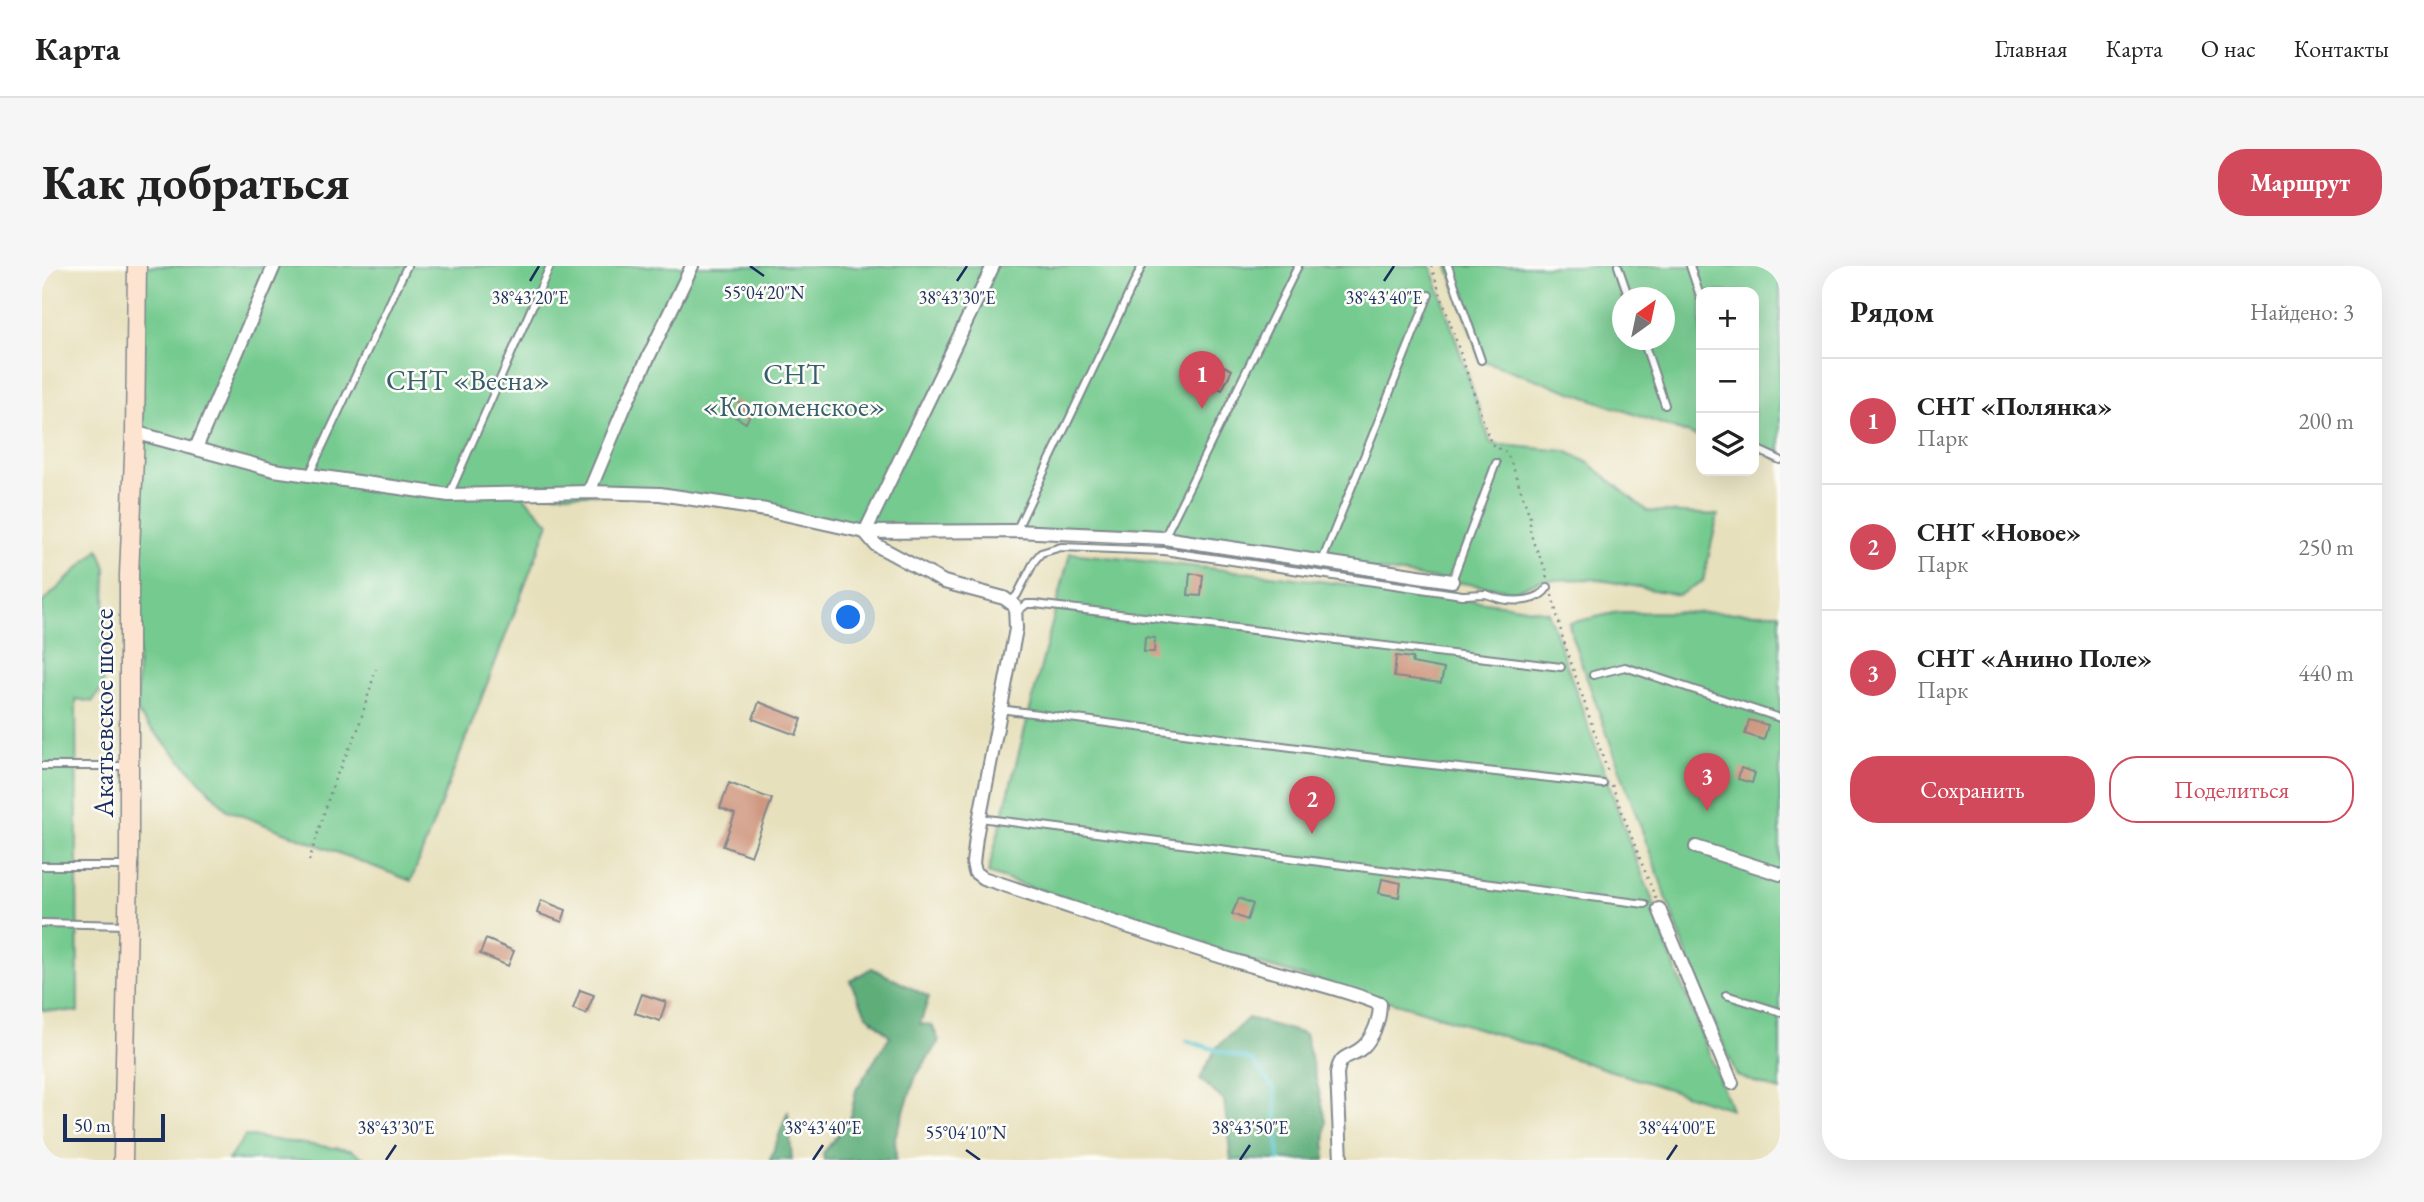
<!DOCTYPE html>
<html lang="ru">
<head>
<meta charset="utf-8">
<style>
	:root { --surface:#fff; --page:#f6f6f6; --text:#222; --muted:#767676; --line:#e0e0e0; --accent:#d1495b }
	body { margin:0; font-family:"EB Garamond",serif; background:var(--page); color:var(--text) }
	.controls { position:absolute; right:21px; top:21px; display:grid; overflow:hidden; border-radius:14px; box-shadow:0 7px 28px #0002 }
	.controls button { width:63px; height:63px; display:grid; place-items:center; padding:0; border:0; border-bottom:2px solid var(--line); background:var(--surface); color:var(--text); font:35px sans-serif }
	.compass { position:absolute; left:1570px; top:21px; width:63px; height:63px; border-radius:50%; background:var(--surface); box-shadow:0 7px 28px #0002; rotate:33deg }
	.scale { position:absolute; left:21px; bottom:18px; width:102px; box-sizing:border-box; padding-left:7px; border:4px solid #1b2f5e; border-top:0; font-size:19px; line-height:24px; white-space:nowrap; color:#1b2f5e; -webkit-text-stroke:5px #fdfcf7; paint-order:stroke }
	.you { position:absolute; left:807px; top:352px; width:24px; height:24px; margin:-18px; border:5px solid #fff; border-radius:50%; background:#1a73e8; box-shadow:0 0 0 10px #1a73e833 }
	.badge { display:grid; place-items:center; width:46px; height:46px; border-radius:50%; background:var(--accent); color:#fff; font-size:23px; font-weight:700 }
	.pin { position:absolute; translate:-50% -58px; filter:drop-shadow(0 2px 4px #0008) }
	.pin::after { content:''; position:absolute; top:37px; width:24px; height:21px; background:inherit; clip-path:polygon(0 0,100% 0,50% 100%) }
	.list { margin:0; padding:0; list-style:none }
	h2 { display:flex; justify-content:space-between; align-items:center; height:91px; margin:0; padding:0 28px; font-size:30px }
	h2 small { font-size:23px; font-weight:400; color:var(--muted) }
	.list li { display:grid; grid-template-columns:46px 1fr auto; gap:21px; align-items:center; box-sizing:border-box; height:126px; padding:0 28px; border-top:2px solid var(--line) }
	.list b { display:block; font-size:26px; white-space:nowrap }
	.list p { margin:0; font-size:23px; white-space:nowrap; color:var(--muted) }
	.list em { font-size:23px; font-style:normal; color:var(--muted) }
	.actions { display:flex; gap:14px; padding:21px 28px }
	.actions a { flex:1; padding:16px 0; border:2px solid var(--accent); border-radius:28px; text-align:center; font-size:24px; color:var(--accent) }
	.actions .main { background:var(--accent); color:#fff }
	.icon { flex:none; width:38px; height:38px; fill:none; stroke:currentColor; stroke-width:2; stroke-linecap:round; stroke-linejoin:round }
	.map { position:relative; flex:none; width:1738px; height:894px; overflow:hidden; border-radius:28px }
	header { display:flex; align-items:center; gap:42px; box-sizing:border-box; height:98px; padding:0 35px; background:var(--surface); border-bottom:2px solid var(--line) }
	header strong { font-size:33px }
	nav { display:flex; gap:38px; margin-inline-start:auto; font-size:24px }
	.intro { display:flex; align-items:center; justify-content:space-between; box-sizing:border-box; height:168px; padding:0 42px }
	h1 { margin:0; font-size:49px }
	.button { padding:18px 32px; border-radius:28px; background:var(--accent); color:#fff; font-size:24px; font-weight:700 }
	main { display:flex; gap:42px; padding:0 42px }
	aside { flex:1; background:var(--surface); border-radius:28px; box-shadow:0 7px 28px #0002 }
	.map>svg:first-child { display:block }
</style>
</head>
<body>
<header>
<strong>Карта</strong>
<nav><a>Главная</a><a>Карта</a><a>О нас</a><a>Контакты</a></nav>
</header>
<div class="intro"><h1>Как добраться</h1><a class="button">Маршрут</a></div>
<main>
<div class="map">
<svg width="1738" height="894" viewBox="0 0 1738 894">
	<rect width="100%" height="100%" fill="#fdfcf7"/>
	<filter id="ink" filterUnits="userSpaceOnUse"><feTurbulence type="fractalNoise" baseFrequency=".0143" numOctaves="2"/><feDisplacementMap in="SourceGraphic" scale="14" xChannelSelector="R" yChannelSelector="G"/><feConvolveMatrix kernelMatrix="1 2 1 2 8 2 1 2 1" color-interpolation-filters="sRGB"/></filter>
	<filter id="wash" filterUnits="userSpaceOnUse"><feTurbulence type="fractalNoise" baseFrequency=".00686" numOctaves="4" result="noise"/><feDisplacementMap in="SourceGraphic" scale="28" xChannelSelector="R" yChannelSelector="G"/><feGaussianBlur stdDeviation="1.57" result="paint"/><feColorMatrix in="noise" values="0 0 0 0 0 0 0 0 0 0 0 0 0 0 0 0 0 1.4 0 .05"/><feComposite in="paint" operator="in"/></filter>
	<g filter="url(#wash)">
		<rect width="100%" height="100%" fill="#e7e0bc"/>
		<!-- green -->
		<g fill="#74ca8f" stroke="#487c76" stroke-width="2" fill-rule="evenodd">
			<path d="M103,0H1389L1449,178L1524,185L1547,197L1605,245L1676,249L1661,315L1637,329L1554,313L1499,314L1473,325L1122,272L823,266L618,228H479L507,257L369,615L185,544L95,447Z"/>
			<path d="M1406,0H1738V194L1712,182V26H1659V172L1439,94ZM1580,32H1622V74H1580Z"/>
			<path d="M57,283L64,302L61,421L50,436L34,433L36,746L0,744V337Z"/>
			<path d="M1028,287L1229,309L1466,339L1506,346L1589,581L1610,633L1623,676L1689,843L1381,745L1169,684L946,607Z"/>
			<path d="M1576,346L1738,347V825L1695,810L1656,719L1530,371L1527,357Z"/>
			<path d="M203,870L308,884L325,894H186Z"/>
		</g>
		<!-- forest -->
		<g fill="#5fae7a" stroke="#3d6e6c" stroke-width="2">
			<path d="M830,702L887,731L878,758L890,759L897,775L874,810L853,871L854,894H782L781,887L808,854L814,824L848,770L824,748L808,715Z"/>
			<path d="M1206,752L1263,768L1284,854L1283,894H1189L1182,835L1158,813L1174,782Z"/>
			<path d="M746,845L750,894H728Z"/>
		</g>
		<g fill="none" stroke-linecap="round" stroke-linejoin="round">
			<!-- stream -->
			<path stroke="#54c2c9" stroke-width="4.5" d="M1145,775L1211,795L1233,824L1237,894"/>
		</g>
		<g id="blocks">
			<!-- building -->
			<g fill="#cf9780">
				<path d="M1178,98L1190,104L1180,124L1168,118Z"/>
				<path d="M692,134L710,144L704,157L685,146Z"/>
				<path d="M1148,307L1161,309L1159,330L1146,329Z"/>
				<path d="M1103,371L1113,372L1112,386H1102Z"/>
				<path d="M1354,390L1371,392L1370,397L1402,403L1399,417L1352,411Z"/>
				<path d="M717,436L760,453L754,469L711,453Z"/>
				<path d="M1707,454L1726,459L1722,474L1703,468Z"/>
				<path d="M1699,502L1713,507L1710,517L1696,513Z"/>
				<path d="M687,517L730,533L709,590L681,580L693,548L678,542Z"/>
				<path d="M1340,613L1359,617L1357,631L1337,627Z"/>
				<path d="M1197,632L1211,638L1205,654L1190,648Z"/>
				<path d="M499,634L524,644L520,656L495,647Z"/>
				<path d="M444,673L472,685L466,700L438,688Z"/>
				<path d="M538,724L552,729L544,748L531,743Z"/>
				<path d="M600,728L624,736L618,755L593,747Z"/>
			</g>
		</g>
	</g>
	<g filter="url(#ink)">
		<use href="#blocks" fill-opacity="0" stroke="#81888d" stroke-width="2"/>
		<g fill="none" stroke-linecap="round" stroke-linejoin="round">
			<defs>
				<g id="service">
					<path d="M1406,0L1439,94"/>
					<path d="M1576,0L1587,32"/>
					<path d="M1648,0L1659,33"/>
					<path d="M1601,74L1623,139"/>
					<path d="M1712,182L1738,194"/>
					<path d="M267,209L365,0"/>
					<path d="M407,229L508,0"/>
					<path d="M974,265L1100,0"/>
					<path d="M1122,272L1256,0"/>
					<path d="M1280,295L1387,29"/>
					<path d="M1410,315L1454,197"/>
					<path d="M968,336L975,329L993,294L999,287L1019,281L1122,285L1420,329C1427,329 1436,328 1443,328C1448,329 1454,332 1459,333C1474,336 1497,336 1506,321"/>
					<path d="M974,347L985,338H993L1519,401"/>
					<path d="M1551,409L1583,401L1738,452"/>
					<path d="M958,443L1363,496L1561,518"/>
					<path d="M0,500H84"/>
					<path d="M938,552L1603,638"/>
					<path d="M0,600H86"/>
					<path d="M0,657L85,659"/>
					<path d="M1684,729L1738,746"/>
				</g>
				<g id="minor">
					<path d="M99,168L232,204L407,229L547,226L618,228L724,244L823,266L974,265L1122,272L1410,315"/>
					<path d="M154,182L232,0"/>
					<path d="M547,226L583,140L650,0"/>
					<path d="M823,266L834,279L902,316L962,332L973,340L974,363L934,571L931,597L933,606L941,612C1027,640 1113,671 1200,697C1246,711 1294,720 1338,738C1338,753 1332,770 1321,781C1308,793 1298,786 1295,808L1299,894"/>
					<path d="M823,266L951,0"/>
					<path d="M1654,581L1738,608"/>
					<path d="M1617,643L1690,817"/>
				</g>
				<path id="secondary" d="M81,894L87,600V309L93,167L95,0"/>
			</defs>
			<!-- service casing -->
			<use href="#service" stroke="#81888d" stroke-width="10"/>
			<!-- minor casing -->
			<use href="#minor" stroke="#81888d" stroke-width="16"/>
			<!-- secondary casing -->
			<use href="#secondary" stroke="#81888d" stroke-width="21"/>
			<!-- path -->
			<g stroke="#81888d" stroke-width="2.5" stroke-dasharray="2 5" stroke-linecap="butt">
				<path d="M1389,0L1449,178L1465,187L1472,204L1488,251V263L1491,276L1504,304L1505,313"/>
				<path d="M1510,329L1521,373L1567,509"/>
				<path d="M1570,519C1584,557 1599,596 1614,633"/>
				<path d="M267,595L292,515L315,466L334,403"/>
			</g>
			<!-- service -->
			<use href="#service" stroke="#fff" stroke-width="6"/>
			<!-- minor -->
			<use href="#minor" stroke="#fff" stroke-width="12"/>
			<!-- secondary -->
			<use href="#secondary" stroke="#fde4d1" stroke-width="18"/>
		</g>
	</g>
	<!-- ticks -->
	<path fill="none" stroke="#1b2f5e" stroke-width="2.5" d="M708,0L722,10M488,15L497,0M915,15L925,0M1342,15L1352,0M924,884L938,894M344,894L354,879M771,894L781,879M1198,894L1208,879M1625,894L1635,879"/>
	<g text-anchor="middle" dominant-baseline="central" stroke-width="5" stroke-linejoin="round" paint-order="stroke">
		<!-- park labels -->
		<g font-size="28" fill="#365e6d" stroke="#fdfcf7">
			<text x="752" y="108">СНТ<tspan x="752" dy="32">«Коломенское»</tspan></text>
			<text x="426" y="114">СНТ «Весна»</text>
		</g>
		<!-- street labels -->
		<g font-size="28" fill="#1b2f5e" stroke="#fdfcf7">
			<text transform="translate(61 447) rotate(-90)">Акатьевское шоссе</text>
		</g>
	</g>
	<g font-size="18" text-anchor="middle" fill="#1b2f5e" stroke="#fdfcf7" stroke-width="5" stroke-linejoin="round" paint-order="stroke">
		<text x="722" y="33">55°04'20"N</text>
		<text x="488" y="38">38°43'20"E</text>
		<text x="915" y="38">38°43'30"E</text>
		<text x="1342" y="38">38°43'40"E</text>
		<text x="354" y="868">38°43'30"E</text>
		<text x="781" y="868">38°43'40"E</text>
		<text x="1208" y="868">38°43'50"E</text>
		<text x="1635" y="868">38°44'00"E</text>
		<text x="924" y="873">55°04'10"N</text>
	</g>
</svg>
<div class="controls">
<button>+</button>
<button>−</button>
<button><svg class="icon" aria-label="layers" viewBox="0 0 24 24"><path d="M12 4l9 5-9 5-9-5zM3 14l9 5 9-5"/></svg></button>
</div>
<svg class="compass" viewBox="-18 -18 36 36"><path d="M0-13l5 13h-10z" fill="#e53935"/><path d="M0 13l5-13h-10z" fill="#767676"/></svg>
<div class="scale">50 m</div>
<div class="you"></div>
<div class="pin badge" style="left:1160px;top:143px">1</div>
<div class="pin badge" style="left:1270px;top:568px">2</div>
<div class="pin badge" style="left:1665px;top:545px">3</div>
</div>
<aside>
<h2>Рядом<small>Найдено: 3</small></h2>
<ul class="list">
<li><span class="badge">1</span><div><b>СНТ «Полянка»</b><p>Парк</p></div><em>200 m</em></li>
<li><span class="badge">2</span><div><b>СНТ «Новое»</b><p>Парк</p></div><em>250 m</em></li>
<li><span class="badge">3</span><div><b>СНТ «Анино Поле»</b><p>Парк</p></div><em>440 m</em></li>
</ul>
<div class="actions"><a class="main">Сохранить</a><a>Поделиться</a></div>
</aside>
</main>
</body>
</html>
